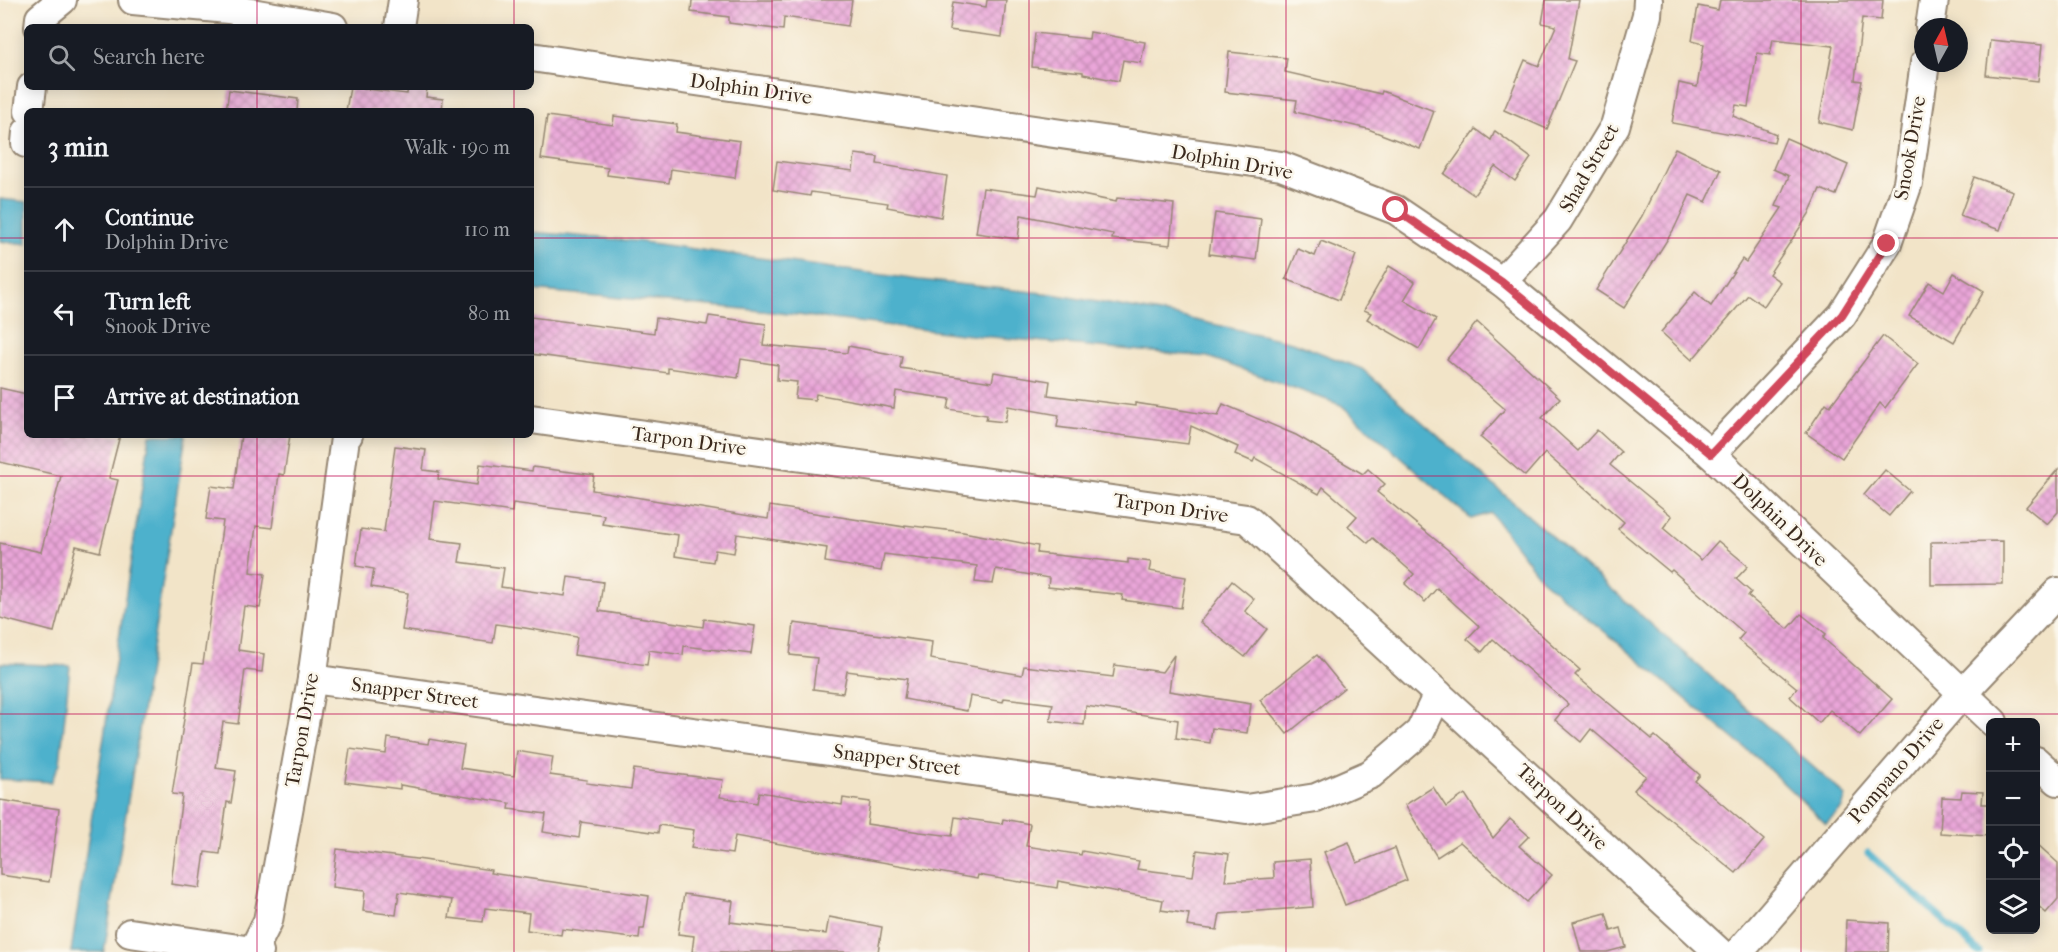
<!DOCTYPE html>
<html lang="en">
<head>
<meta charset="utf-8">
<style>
	:root { --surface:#171b24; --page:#20242c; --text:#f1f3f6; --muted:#9ea1a6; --line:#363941 }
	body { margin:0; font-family:"IM FELL French Canon",serif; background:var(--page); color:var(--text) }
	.controls { position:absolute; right:18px; bottom:18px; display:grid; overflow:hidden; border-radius:9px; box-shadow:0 3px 15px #0003 }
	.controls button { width:54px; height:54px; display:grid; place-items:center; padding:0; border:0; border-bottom:2px solid var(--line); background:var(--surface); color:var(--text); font:30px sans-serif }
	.compass { position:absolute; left:1914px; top:18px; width:54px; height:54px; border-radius:50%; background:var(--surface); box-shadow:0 3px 15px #0003; rotate:8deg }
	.stop { position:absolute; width:18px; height:18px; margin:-14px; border:4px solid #d1495b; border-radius:50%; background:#fff }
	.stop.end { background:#d1495b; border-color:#fff; box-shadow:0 2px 6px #0008 }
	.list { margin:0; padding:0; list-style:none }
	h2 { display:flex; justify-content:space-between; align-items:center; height:78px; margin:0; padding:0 24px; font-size:26px }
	h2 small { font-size:20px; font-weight:400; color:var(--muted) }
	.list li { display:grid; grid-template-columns:39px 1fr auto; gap:18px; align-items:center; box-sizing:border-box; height:84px; padding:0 24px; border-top:2px solid var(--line) }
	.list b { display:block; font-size:22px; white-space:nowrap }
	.list p { margin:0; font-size:20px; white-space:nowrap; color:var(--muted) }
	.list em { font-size:20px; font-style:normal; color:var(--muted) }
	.icon { flex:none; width:33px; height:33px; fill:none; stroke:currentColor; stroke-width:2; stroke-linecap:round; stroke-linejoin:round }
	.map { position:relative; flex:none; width:2058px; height:952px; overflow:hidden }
	.search { position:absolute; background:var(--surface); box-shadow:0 3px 15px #0003; left:24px; top:24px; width:510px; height:66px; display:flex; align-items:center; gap:15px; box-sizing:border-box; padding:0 21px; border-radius:9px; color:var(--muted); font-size:22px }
	.panel { position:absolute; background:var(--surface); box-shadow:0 3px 15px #0003; left:24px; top:108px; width:510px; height:330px; border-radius:9px }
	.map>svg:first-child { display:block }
</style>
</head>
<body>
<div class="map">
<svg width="2058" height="952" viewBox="0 0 2058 952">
	<defs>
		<pattern id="building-cross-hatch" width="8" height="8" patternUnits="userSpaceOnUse" patternTransform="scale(1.5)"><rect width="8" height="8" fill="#eaa6d9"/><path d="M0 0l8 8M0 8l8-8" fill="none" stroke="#bf87af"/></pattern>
	</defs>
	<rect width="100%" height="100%" fill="#fbf7ec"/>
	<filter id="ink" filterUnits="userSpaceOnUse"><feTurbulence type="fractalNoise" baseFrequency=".0167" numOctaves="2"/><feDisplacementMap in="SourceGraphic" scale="12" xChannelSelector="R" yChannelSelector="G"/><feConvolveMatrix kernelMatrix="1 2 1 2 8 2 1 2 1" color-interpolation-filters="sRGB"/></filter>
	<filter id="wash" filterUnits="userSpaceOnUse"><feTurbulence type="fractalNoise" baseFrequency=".008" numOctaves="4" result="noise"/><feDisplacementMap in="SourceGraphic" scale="24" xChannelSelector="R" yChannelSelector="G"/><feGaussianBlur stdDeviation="1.35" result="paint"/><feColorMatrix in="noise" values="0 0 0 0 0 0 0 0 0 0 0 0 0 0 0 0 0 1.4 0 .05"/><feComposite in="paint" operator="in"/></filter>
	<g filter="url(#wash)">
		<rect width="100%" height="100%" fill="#f2e4c8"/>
		<!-- water -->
		<g fill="#4db1cc" stroke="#446e75" stroke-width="1.5">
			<path d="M0,199L27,202V244L0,241Z"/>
			<path d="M531,232L636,241L920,280L1052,294L1177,316L1292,342L1362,369L1846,796L1842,808L1826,824L1757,758L1541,579L1491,513L1471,519L1341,405L1208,357L970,335L744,309L531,290Z"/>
			<path d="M150,435H186L104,952H71Z"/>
			<path d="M0,663L70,666L60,763L51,782L0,779Z"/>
		</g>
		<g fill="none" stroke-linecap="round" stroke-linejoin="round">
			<!-- stream -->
			<path stroke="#4db1cc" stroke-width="7" d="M1868,853L1979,952"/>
		</g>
		<g id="blocks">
			<!-- building -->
			<g fill="url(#building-cross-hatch)">
				<path d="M692,0H852L848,26L784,17L783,30L729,23V17L691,12Z"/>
				<path d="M987,0H1006L1002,37L949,30L953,2L986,7Z"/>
				<path d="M1546,0H1579L1568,59L1575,61L1547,129L1504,110L1525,60L1539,66L1556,26L1542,23Z"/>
				<path d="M1720,0H1883L1881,20L1862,18L1855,80L1862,81L1853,130L1819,122L1833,46L1773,39L1770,55L1757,53L1748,107L1736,105L1733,116L1776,134L1774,142L1672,123L1679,83L1697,87L1704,44L1692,41L1698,6L1718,10Z"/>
				<path d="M1090,32L1145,42L1141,63L1123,60L1119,81L1083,74V72L1032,67L1035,33L1089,39Z"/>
				<path d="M1990,40L2042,45L2038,81L1986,75Z"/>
				<path d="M1229,52L1287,58L1285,72L1381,94L1382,91L1434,111L1420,149L1368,129L1295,112L1297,100L1225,92Z"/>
				<path d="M350,87L407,94L408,87H427L426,97L443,99L442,111H346Z"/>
				<path d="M229,90L298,99L297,111H226Z"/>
				<path d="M547,116L613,125L614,116L645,120L677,124L676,132L740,141L735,178L671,169L669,183L607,175L608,168L541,159Z"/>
				<path d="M1476,129L1491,140L1495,131L1531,158L1515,181L1495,166L1474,195L1444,174Z"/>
				<path d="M1786,138L1848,165L1836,195L1820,189L1809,214L1769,274L1780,282L1764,306L1748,295L1692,360L1661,332L1695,292L1711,306L1742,259L1746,262L1782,208L1776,206L1789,176L1773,169Z"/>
				<path d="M1675,148L1721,170L1706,202L1690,195L1674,229L1624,308L1596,290L1642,216Z"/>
				<path d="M855,154L878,157L877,164L947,176L941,217L887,207L888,203L811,192L810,196L773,190L777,161L853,171Z"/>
				<path d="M1974,177L2013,191L2000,230L1960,216Z"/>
				<path d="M1039,186L1116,202L1117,198L1174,204L1170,245L1112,239L1113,234L1021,215L1018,239L976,233L983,188L1037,195Z"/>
				<path d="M1215,213L1261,219L1256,260L1209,254Z"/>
				<path d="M1321,241L1356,255L1339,300L1286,279L1298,249L1315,256Z"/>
				<path d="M1389,266L1415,282L1404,300L1436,319L1419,349L1367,319L1371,313L1364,310Z"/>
				<path d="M1954,273L1984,291L1954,342L1909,316L1929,282L1944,291Z"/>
				<path d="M709,316L766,324L763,345L847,353L848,346L902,356L900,368L992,382L994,372L1050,381L1048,395L1135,406V403L1218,416L1223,404L1296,435L1363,474L1368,469L1385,484L1377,492L1447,549L1580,670L1575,675L1652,739L1655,736L1700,775L1695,781L1764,840L1736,873L1634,790L1646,776L1631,763L1591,729L1581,742L1555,720L1568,704L1493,639L1482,652L1467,639L1479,626L1437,588L1425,602L1405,584L1414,574L1373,538L1368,543L1348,526L1357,516L1323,487L1319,494L1255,458L1253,462L1235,454L1238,447L1191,426L1188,444L1057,427L1059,415L1008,406L1005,422L986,420L987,415L948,409L950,399L896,391L894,408L816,394L815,400L795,398L797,382L777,380L778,365L741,359L738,378L668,368V373L531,354V317L654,333L656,318L707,325Z"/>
				<path d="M1477,322L1560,398L1542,418L1578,451L1597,430L1621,452L1610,465L1672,516L1663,528L1701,560L1718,541L1748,566L1736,579L1751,592L1748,596L1788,629L1801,614L1826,634L1823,638L1892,699L1860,736L1830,710L1819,723L1790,697L1797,688L1738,640L1744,633L1672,570L1670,572L1618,529L1624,522L1545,453L1525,476L1480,437L1505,409L1447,359Z"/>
				<path d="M1883,336L1918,364L1885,408L1880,403L1842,458L1806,433L1826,403L1830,406Z"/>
				<path d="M0,388L27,394V435H120L109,478L118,480L100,552L76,546L54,632L0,618V543L41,552L61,476L0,462Z"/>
				<path d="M241,435H290L284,475L279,474L272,528L256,526L250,572L265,574L260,608L244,606L238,650L264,654L262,672L245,670L238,724L223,722L216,768L236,771L231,803L227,802L220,854L205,852L200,888L171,884L182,795L172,794L193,663L203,664L223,521L206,519L211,486L234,489Z"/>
				<path d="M395,446L426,450L423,470L439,472L438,479L477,485L480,464L532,471L533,467L594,475L592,490L768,519L770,506L905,527V525L963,532L1038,546L1037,553L1128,563V559L1151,562L1149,571L1186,577L1181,608L1122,600L1123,595L1048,587L1049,578L996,569L993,584L975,582L977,566L884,554L881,571L825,562L827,548L737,534L734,553L715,550L713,562L675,556L678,535L602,524L604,515L513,503L512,512L435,501L430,539L462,543L459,562L504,568L501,587L565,596L568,577L603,582L599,611L703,627L704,619L755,626L751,654L684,646L683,655L649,650L647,665L574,655L577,637L525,628L496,624L493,643L402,630L408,593L371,587L374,569L356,566L361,529L384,532Z"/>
				<path d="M2058,469V512L2047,524L2026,507Z"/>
				<path d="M1885,470L1910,491L1889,516L1864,495Z"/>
				<path d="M2003,541V584L1931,585V542Z"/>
				<path d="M1232,581L1254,599L1245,611L1267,629L1245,657L1200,622Z"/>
				<path d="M794,623L932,642L930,659L1022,675L1024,666L1113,677L1115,665L1162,672L1174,655L1169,691L1251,704L1247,733L1212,728L1210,743L1176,738L1178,720L1086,706L1084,725L1050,721L1053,704L1004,698L1003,702L970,696L967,711L904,699L907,679L847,671L843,693L813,689L817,658L790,655Z"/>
				<path d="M1317,655L1344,688L1287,734L1260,700Z"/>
				<path d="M388,738L428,744L429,739L464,745L460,768L514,776L517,751L553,757L550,775L587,780L586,783L631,789L634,769L723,780L720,797L757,803L759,792L842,805L843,798L870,802L867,824L920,832L952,836L955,817L1002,824L1003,819L1030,824L1026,846L1081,855L1082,851L1139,861L1137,869L1193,876L1197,850L1229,854L1225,881L1274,878L1273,862L1310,859L1313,907L1220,914L1217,930L1187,926L1189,914L1161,910L1163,900L1058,881L1057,888L978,875L977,879L735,836L732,854L691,848L694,830L659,825L658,833L581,822L579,838L543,832L546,814L509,809L510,803L400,785V789L345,782L350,749L386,754Z"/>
				<path d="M1433,787L1446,807L1465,794L1493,838L1510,819L1529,836L1519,846L1552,875L1527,902L1460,842L1437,857L1405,805Z"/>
				<path d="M1962,791L1983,792L1982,804H1990V836L1940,833L1942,797L1961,798Z"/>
				<path d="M0,800L59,809L49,882L0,875Z"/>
				<path d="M1349,842L1357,863L1395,848L1407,880L1345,905L1324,852Z"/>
				<path d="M2036,843L2058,863V899L2046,913L2036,904Z"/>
				<path d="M337,849L424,860L491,870L490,873L649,896L644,929H640L639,939L562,929L561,935L527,930L529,913L485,908L483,922L449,918L452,900L399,892L396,915L363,911L365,891L332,887Z"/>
				<path d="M684,894L733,901L730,922L826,934L829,917L882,927L878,952H692L694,936L678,934Z"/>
				<path d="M1606,913L1611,931L1621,928L1626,947L1607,952H1581L1573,922Z"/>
				<path d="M1846,920L1889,923L1888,952H1845Z"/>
			</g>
		</g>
	</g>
	<g filter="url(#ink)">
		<use href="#blocks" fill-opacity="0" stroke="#968773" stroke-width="1.5"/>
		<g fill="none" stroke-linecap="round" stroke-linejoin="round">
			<defs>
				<g id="minor">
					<path d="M133,0L228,9L333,27"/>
					<path d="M39,27L40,18L62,0"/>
					<path d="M399,27L403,0"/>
					<path d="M1930,27L1934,0"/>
					<path d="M531,57L1281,166L1396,210L1502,282L1711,454L1993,722"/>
					<path d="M29,111L32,87"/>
					<path d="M26,143L27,132"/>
					<path d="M1502,282L1558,220L1615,126L1647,15L1648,0"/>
					<path d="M531,419L1247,519L1719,952"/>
					<path d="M1711,454L1842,315L1887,244L1908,183L1925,63"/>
					<path d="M312,679L1246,809L1316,798L1371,774L1420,732L1438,694"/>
					<path d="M2036,761L2058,781"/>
					<path d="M130,933L259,952"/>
					<path d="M253,951L268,921L312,679L345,438L348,435"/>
					<path d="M1739,952L1962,694L2058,592"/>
				</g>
			</defs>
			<!-- minor casing -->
			<use href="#minor" stroke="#968773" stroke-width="32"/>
			<!-- minor -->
			<use href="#minor" stroke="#fff" stroke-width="28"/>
		</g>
	</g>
	<g fill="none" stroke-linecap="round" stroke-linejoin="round" filter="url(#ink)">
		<!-- route -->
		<path stroke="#d1495b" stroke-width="8" d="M1396,210L1502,282L1711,454L1842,315L1887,244"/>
	</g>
	<!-- grid -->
	<path fill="none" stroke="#c2185b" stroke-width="1.5" stroke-opacity="0.55" d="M257,0V27M514,0V27M772,0V952M1029,0V952M1286,0V952M1544,0V952M1801,0V952M257,87V111M514,87V111M0,238H27M531,238H2058M257,435V952M514,435V952M0,476H2058M0,714H2058"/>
	<g text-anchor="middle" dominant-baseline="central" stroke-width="5" stroke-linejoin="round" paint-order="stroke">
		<!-- street labels -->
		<g font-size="20" fill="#3b2a1e" stroke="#fbf7ec">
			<text transform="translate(751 89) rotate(8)">Dolphin Drive</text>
			<text transform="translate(1910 148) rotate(-80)">Snook Drive</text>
			<text transform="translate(1232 162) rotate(10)">Dolphin Drive</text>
			<text transform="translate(1589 168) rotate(-60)">Shad Street</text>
			<text transform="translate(689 441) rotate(8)">Tarpon Drive</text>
			<text transform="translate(1171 508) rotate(8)">Tarpon Drive</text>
			<text transform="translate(1780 520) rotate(44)">Dolphin Drive</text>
			<text transform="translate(415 693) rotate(8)">Snapper Street</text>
			<text transform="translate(302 730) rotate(-80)">Tarpon Drive</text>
			<text transform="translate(897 760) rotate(8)">Snapper Street</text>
			<text transform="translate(1896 770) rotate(-49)">Pompano Drive</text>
			<text transform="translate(1562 807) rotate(43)">Tarpon Drive</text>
		</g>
	</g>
</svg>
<div class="controls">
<button>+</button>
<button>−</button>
<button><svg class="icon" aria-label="locate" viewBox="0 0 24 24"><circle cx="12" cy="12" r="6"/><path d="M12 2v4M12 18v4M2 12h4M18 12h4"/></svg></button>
<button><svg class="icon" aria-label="layers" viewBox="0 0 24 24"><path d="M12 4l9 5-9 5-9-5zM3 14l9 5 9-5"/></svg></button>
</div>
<svg class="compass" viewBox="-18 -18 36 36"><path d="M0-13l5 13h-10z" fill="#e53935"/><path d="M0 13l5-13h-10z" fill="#9ea1a6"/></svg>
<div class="stop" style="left:1396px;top:210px"></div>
<div class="stop end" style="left:1887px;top:244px"></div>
<div class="search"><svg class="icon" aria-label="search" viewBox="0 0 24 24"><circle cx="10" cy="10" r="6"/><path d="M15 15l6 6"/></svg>Search here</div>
<section class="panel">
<h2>3 min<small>Walk · 190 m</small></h2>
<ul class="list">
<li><svg class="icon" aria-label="ahead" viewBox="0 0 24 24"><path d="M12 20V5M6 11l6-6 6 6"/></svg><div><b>Continue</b><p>Dolphin Drive</p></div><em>110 m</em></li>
<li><svg class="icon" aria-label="left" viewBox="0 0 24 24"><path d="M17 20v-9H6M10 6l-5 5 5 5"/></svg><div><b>Turn left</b><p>Snook Drive</p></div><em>80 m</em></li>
<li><svg class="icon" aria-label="arrive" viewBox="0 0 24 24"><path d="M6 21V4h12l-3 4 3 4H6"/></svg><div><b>Arrive at destination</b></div></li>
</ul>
</section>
</div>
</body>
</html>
